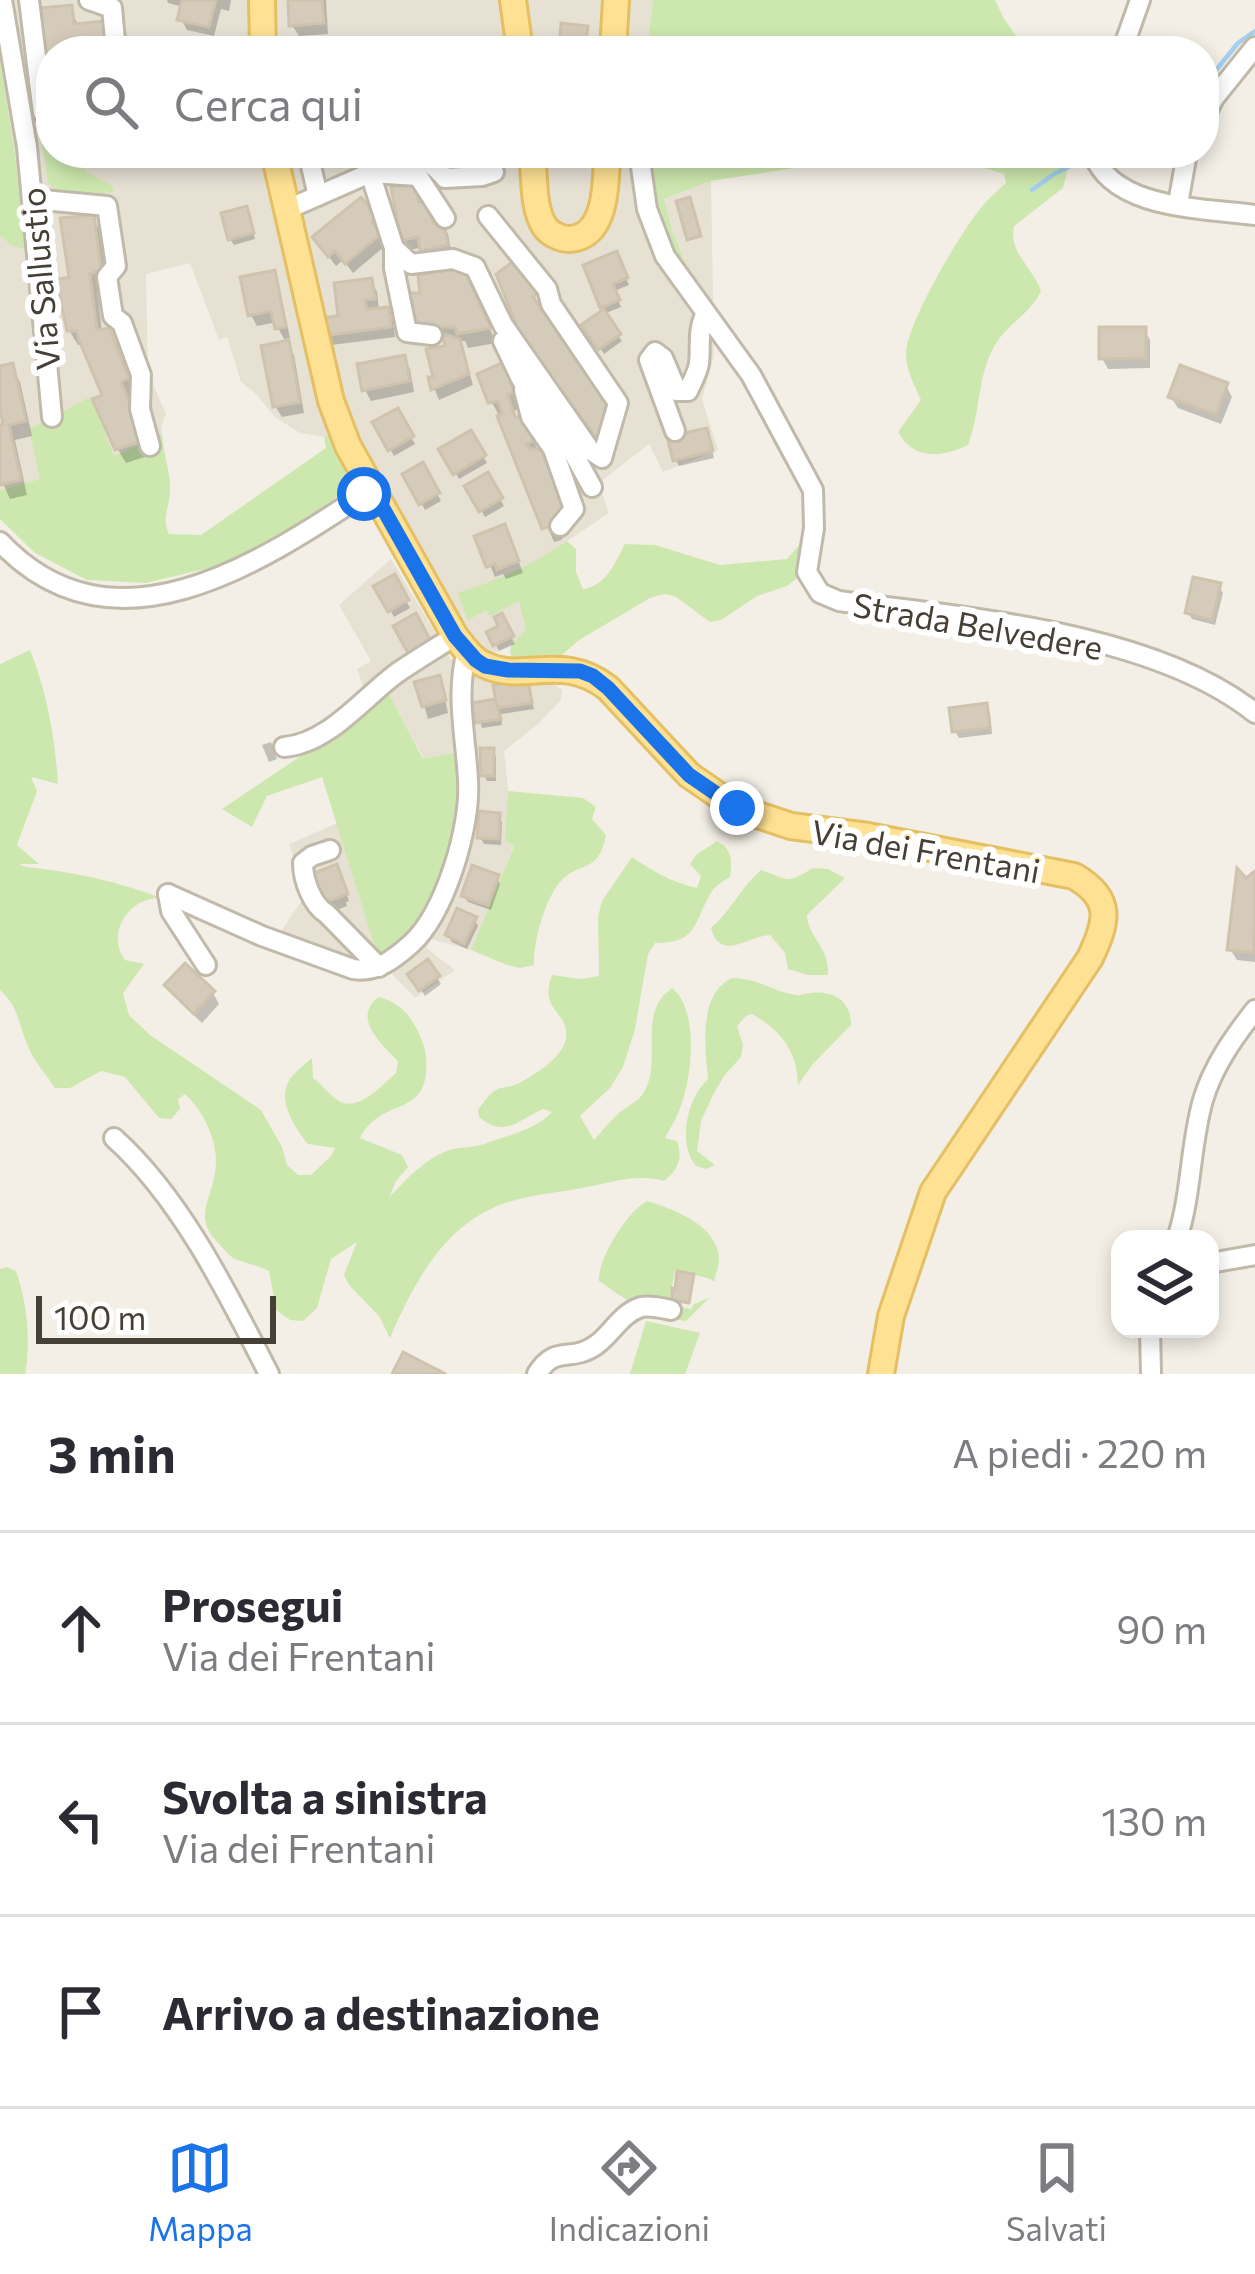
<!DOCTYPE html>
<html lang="it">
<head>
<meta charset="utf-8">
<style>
	:root { --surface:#fff; --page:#f7f7f7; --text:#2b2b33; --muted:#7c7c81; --line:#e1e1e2; --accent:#1a73e8 }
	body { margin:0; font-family:Commissioner,sans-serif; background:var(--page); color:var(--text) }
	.controls { position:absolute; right:36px; bottom:36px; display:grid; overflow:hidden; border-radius:24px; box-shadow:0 6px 18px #0003 }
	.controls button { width:108px; height:108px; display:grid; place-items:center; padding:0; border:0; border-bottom:3px solid var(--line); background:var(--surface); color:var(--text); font:60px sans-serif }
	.scale { position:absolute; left:36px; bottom:30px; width:240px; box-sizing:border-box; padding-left:12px; border:6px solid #463f35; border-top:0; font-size:33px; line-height:42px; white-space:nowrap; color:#463f35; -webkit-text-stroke:9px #fff; paint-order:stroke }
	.stop { position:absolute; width:36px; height:36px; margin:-27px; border:9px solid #1a73e8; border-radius:50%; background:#fff }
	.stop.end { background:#1a73e8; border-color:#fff; box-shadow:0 3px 12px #0008 }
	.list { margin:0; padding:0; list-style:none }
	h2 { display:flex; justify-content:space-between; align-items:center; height:156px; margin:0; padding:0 48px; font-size:51px }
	h2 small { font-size:39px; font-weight:400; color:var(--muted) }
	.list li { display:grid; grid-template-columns:78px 1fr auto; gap:36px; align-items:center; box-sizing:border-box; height:192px; padding:0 48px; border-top:3px solid var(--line) }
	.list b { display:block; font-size:45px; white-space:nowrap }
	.list p { margin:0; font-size:39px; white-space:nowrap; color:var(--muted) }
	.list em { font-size:39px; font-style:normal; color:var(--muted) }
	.icon { flex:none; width:66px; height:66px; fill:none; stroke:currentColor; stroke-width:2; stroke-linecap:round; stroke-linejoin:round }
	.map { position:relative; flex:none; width:1255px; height:1374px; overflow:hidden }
	.search { position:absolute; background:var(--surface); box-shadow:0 6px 18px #0003; left:36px; right:36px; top:36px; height:132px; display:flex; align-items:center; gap:30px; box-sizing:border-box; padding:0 42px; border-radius:48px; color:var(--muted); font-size:45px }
	.sheet { height:732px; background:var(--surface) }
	nav { display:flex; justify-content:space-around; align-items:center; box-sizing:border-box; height:168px; border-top:3px solid var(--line); background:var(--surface); font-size:33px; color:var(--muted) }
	nav a { display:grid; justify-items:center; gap:6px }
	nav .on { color:var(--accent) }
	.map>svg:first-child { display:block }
</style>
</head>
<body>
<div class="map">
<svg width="1255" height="1374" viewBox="0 0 1255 1374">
	<rect width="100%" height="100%" fill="#f3efe6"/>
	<!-- residential -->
	<g fill="#e7e1d4">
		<path d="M0,0H653L647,51H51V153H651L659,201L711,181L714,356L702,399L718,450L663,472L649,444L599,483L609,513L510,580L533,632L489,656L476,642L455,610L352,424L324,437L300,433L275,417L255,393L241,382L227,337L219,340L190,263L146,274L148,372L166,414L161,426L162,434L114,456L95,407L40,479L0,490Z"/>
		<path d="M391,559L451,659L495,677L546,678L562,690L561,700L538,724L504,751L514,845L471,950L431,939L426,948L455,970L415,998L391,973L340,959L278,936L306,894L289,844L338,823L379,961L455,752L424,759L381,679L363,686L357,669L371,661L339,605Z"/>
	</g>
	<!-- green -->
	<g fill="#cde8ae">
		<path d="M653,0H995L1003,17L1026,51H647Z"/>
		<path d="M0,60L15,157L26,249L12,246L0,235Z"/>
		<path d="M51,138V153H81L85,171L112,186L114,192L84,195L53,188L48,181L41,139Z"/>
		<path d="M651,153H864L820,164L711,181L664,199L672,230L690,275C659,241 658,195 651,153Z"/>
		<path d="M935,153H1065L1062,158L1068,167L1063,188L1014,226C1008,253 1033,267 1041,291C1030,314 1010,322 997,342C977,372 981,412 968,445C941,458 913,460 898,432L921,400C915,386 906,371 906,355C905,325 964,226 985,203C991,196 999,189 1006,183L1004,174Z"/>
		<path d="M88,398L95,407L114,456L162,434C163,451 169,467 170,484C172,503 160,517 169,534L201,535L326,448L324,437L330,434L347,473L344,489L319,515L226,564L146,583L87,580L35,553L0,519V490L40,479L29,429Z"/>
		<path d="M567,541L576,549V572L583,589C606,586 615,563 625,544L655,545L720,565L787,559L802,542L796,579L787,586L757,596L721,620L710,622L676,597L665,594L650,598L579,640L554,662L515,663L510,653L511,645L526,630L519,601L490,616L486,610L468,620L457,593C497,581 532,565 567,541Z"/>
		<path d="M30,650C47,693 55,737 58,784L31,777L37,791L17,845L39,864H19L26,867C73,872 117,881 161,898C130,896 105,933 125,960L144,964L123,993L129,1015L150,1035L261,1110L282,1147L287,1165L298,1175H311L331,1156L335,1148L308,1144C295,1128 276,1100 290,1079C295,1072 305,1064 312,1058L313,1078C321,1084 327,1092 336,1099C356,1115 381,1086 396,1073L398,1061C381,1044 351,1017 379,997C400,1002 412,1017 420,1036C426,1048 427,1060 426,1074C421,1116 380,1099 360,1138L402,1155L408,1167L396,1181L389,1198C405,1180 425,1159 447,1151C459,1146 473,1148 484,1144C508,1135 534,1131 552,1112L543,1109C518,1120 505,1139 479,1117L478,1110C483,1103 489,1093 498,1089C504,1087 511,1087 517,1084C533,1076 563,1058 566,1038C570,1012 538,1011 552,975L581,979L599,976L598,917L602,901L632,857C652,871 674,883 697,888L701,876L690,864L696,855L717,841C733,850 732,860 730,877C722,882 713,887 709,896C693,926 696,943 655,943L648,954L635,1029L623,1067L610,1088L580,1116L594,1140C602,1131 611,1120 620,1112C632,1103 641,1101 647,1086C660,1054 638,1012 672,988C700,1010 692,1081 679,1111C675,1120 670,1129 665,1138L677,1141C683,1160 678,1169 664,1181C637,1173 609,1183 582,1188C551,1194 520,1195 491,1209C440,1232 411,1289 390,1338L379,1316L349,1285L344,1275L357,1242L331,1259L317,1308L303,1321L290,1320L276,1310L269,1271C257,1265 244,1263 233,1258C231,1257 221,1246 219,1244C193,1218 210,1203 215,1173C220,1144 205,1113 185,1094L178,1099L180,1109L171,1119L159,1118L125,1077L101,1071L70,1088H55C46,1074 33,1060 27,1044C18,1023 19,1007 0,990V664Z"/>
		<path d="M387,690L423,759L456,752C459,776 462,802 458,827C448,876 424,936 379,961L322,777L267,796L252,827L222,809L317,745Z"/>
		<path d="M508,791L583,798L596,807L592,819L606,835C598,875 581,860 561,881C545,898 533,943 534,965L520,968L507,965L471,950L514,846L505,841Z"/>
		<path d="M813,868L828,869L845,878L807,915C808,938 830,947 828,975H808L788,969L785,953L770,935C749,936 720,963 711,928C731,911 741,887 761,870C789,880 785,885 813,868Z"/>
		<path d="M732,978C759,979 767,988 791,994C802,997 799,994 810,993C834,990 851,1001 851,1025L812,1065L798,1085C797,1050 781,1031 752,1014L746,1016L737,1026L743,1045L741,1057L724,1076L714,1093L701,1121L697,1151L715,1165L706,1169L696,1166C677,1144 687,1098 708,1079C705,1047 698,994 732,978Z"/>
		<path d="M647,1201C672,1209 711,1222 718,1252C721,1262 716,1272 714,1282L711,1279L675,1270L669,1304L691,1309L694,1304L709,1298L686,1321C647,1317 630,1302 599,1281C598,1258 627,1212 647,1201Z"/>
		<path d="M7,1267L16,1271C27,1302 31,1342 25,1374H0V1269Z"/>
		<path d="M646,1321L700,1333L685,1374H630Z"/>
	</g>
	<!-- shadow -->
	<g fill="#0003">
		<path d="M167,0H231L229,11L221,9L214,36L187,30L181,19L183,7L168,3Z"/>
		<path d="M291,0H326L328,34L299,36L292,25Z"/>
		<path d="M70,8L79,27L105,24L114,51H51L41,11Z"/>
		<path d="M455,153H488V176H454L448,166Z"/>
		<path d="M413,185L421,204L433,214L435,224L442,223L448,234L452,256L430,261L423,247L410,250L404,239Z"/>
		<path d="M249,216L255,239L234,245L230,239Z"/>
		<path d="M93,218L101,233L108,285L97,289L102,332L116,347L135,394L128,398L151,455L126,463L117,448L106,397L84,345H78L69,330L72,280Z"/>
		<path d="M375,219L382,230L377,233L385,246L353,273L343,260L336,266L322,248Z"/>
		<path d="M619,261L629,285L614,291L621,307L603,314L622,341L604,354L585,326L606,311L603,306Z"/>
		<path d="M273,274L279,285L290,338L285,339L294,355L304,413L282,417L275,406L287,344L278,328L277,322L257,326L251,315Z"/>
		<path d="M371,281L377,292L379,311L387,310L393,321L395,337L331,345L325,335Z"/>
		<path d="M471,285L496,343L468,348L465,341H457L464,354L473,385L439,400L431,380L437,379L448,348L447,341L426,342L417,326Z"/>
		<path d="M1144,330L1150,340V368L1108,369L1102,358Z"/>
		<path d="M403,358L410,369L414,392L371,401L365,390Z"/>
		<path d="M503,365L511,380L520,408L514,411L517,420H523L532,435L538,452L549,469L575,525L561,540L554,542L500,417L491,401Z"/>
		<path d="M11,367L20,382L32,436L15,440L27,495L10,499L0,477V428L7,427L0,395V369Z"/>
		<path d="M1226,386L1232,397L1221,424L1178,408L1171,397Z"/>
		<path d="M397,412L415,444L394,456L376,424Z"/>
		<path d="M470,434L487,463L459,479L442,450Z"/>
		<path d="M709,438L714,458L679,466L676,460Z"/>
		<path d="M422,466L441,501L425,510L406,475Z"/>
		<path d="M487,476L504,506L485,517L468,487Z"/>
		<path d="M478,537L510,538L523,573L506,579L503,574L495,577Z"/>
		<path d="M393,578L410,608L394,617L377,587Z"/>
		<path d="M1219,586L1223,593L1215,625L1192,619L1188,613Z"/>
		<path d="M501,617L515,644L499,651L490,633L502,628Z"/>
		<path d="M527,683L534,709L501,714L502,725L482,728L476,705L499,702Z"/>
		<path d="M418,684L442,685L448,713L428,719Z"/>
		<path d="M986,706L990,713L992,734L959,738L955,731Z"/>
		<path d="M271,742L277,759L269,762L262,745Z"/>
		<path d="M492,751L496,757V781H487L484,775Z"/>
		<path d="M498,816L502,822L501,845L484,844L480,837Z"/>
		<path d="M340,874L349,901L346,902L347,906L337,910L334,906L326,909L323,903Z"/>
		<path d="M1254,875H1255V962L1237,960L1230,949L1246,882Z"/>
		<path d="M497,877L500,884L491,910L468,902L464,896Z"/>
		<path d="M474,919L478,926L467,949L452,942L448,935Z"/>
		<path d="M428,964L441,984L425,996L411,975Z"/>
		<path d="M185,967L213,993L219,1004L202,1023L174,996L168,986Z"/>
	</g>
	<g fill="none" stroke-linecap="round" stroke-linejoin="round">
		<!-- stream -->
		<g stroke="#a2cff0" stroke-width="4.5">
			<path d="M1204,85L1238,43L1255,31"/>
			<path d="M1032,190L1054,174L1080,161"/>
		</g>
	</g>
	<!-- building -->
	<g fill="#d5cbbb" stroke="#cfc3ae" stroke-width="3">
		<path d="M182,0H216L209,27L177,20Z"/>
		<path d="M288,0H322L324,23L289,26Z"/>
		<path d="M72,5L74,24L106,21L108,45L51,51V123L49,124L38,8Z"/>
		<path d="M561,23L588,26L585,51H559Z"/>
		<path d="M452,153H483L484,165L445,166V154Z"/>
		<path d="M415,182L419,202L429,200L433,222L443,220L448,245L420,251L418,237L401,240L391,187Z"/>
		<path d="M361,197L378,218L372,222L381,234L345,264L335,251L328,257L312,237Z"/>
		<path d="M690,197L701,236L687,240L676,201Z"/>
		<path d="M247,206L254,233L228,240L221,213Z"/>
		<path d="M94,215L101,270L90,274L97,330L109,328L129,378L121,382L145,440L115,450L92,399L102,395L79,340L77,331H67L56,280L69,277L60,218Z"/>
		<path d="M617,251L628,278L613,284L620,300L600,308L583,265Z"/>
		<path d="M518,258L540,291L533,297L611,408L601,444L522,339L496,274Z"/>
		<path d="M463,267L491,328L457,334L455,327L414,328L407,293H420L418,275Z"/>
		<path d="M275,270L286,327L275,329L271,311L248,316L240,277Z"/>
		<path d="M372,278L375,299L365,300L367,309L389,307L391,327L322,336L320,318L338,316L334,283Z"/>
		<path d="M604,309L621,334L598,350L581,325Z"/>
		<path d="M1099,327H1146V358L1099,359Z"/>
		<path d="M443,334L460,339L469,374L431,390L428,377H433L426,349L445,346Z"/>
		<path d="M289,340L300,402L273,407L261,346Z"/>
		<path d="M405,355L410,381L362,391L357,364Z"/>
		<path d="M504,362L514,392L508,395L515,417H525L533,441L526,444L529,448L542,450L569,508L552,525L542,529L497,416L502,413L498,401L488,403L477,374Z"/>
		<path d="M13,363L26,421L9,425L21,480L0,485V425L3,424L0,409V366Z"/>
		<path d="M1180,365L1228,383L1216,415L1168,397Z"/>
		<path d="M398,408L414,436L388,451L372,422Z"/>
		<path d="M707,428L713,451L673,461L667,437Z"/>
		<path d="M471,430L486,455L453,475L438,449Z"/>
		<path d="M423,462L440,493L419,505L402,474Z"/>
		<path d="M488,472L503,498L479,512L464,486Z"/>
		<path d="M505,524L519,561L497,570L495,564L486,567L474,536Z"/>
		<path d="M395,574L409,600L388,612L373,586Z"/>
		<path d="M1193,577L1221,583L1212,620L1185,613Z"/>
		<path d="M416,613L432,643L409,655L393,626Z"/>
		<path d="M502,613L514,636L493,646L486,632L498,626L494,617Z"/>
		<path d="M440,675L446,700L422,707L414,682Z"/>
		<path d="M528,679L532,703L497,708L493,685Z"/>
		<path d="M495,699L501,719L475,723L472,703Z"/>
		<path d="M987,703L990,728L952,732L949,708Z"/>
		<path d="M480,748H494V776H481Z"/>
		<path d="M479,811L500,813L499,839L477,838Z"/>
		<path d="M337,864L348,894L320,904L309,875Z"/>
		<path d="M472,865L499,875L488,905L461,896Z"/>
		<path d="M1237,868L1246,878L1255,871L1254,953L1227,950Z"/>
		<path d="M457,908L477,917L464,944L445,935Z"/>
		<path d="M428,959L440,976L419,991L407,974Z"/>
		<path d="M185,963L215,991L194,1014L164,985Z"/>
		<path d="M677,1271L694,1274L689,1303L672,1300V1288L675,1289Z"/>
		<path d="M403,1352L446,1374H392Z"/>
	</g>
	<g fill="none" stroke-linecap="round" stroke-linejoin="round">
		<defs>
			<g id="minor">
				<path d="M2,0L27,147L52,417"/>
				<path d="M29,0L43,113"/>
				<path d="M89,0L112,8L116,51"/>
				<path d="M1122,51L1140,0"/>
				<path d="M1204,118L1214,98L1255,47"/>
				<path d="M308,153L318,196"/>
				<path d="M639,153L647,209L665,256L751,375L813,490L814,528L807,572L820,593L839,601C965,617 1154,632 1255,713"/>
				<path d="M1093,153C1112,210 1205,208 1255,215"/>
				<path d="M370,173L394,248V268L407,332L432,335"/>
				<path d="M370,173C402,154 419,147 445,178L482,176L494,172"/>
				<path d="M370,173L418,176L445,218"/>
				<path d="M32,199L107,206L116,266L107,277L113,316L122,323L141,375L140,409L150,446"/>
				<path d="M1178,204L1187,153"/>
				<path d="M285,208L297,205L370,173L364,153"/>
				<path d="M394,248L411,264L453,259L475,267L503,325L590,450L602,458L618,403L551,304L547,289L488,216"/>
				<path d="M503,341L521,379L565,438L592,487"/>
				<path d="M524,390L531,417L553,449L574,509L560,526"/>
				<path d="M675,431L649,360L655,352L663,358L677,391H688C692,382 698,372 699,363C701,345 697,330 706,313"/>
				<path d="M0,542C114,663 263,561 372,489"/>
				<path d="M284,747C328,744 363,698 397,673C416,660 436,648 455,636"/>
				<path d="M330,850L312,856L303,863C303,880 312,905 327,914L379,967"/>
				<path d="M168,894L262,936L353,969C377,973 394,959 411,944C445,913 471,827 468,781C466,736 455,695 467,651"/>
				<path d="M168,894L171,911L206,965"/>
				<path d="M114,1138C181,1198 228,1294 269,1374"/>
				<path d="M1177,1239C1192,1193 1190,1145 1203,1100C1213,1066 1234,1037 1255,1010"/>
				<path d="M1210,1263L1255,1255"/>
				<path d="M1150,1329L1151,1374"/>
				<path d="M537,1374C555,1344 571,1363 596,1345C612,1334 620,1314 641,1307C650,1305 662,1308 671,1310"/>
			</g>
			<g id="major">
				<path d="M262,0L263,51"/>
				<path d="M513,0L520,51"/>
				<path d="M613,51L616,0"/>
				<path d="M274,153L331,401L348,446L455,636C463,646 471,659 483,664C524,685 560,651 608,688L689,775L737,808L791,826L868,836L1074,876C1114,899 1107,922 1090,958L933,1192L891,1316L881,1374"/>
				<path d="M532,153C535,175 532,208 545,227C550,234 561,239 569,239C608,238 606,179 607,153"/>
			</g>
		</defs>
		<!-- minor casing -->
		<use href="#minor" stroke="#c1baab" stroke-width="24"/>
		<!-- major casing -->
		<use href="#major" stroke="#e4bf63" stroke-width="30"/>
		<!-- minor -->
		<use href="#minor" stroke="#fff" stroke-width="18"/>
		<!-- major -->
		<use href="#major" stroke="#fee193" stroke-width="24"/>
	</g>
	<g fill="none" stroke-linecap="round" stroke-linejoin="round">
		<!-- route -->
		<path stroke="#1a73e8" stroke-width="15" d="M364,494L372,489L455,636L476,660L485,666L508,670L580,671L593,676L608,688L689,775L737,808"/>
	</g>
	<g text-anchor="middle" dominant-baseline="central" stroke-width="12" stroke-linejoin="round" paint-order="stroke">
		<!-- street labels -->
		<g font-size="33" fill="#463f35" stroke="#fff">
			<text transform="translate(39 279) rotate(-95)">Via Sallustio</text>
			<text transform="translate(978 625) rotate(10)">Strada Belvedere</text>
			<text transform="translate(926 850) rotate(10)">Via dei Frentani</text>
		</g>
	</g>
</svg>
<div class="controls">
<button><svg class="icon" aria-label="layers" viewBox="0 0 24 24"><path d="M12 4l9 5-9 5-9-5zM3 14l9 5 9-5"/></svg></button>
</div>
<div class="scale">100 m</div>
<div class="stop" style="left:364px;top:494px"></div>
<div class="stop end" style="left:737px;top:808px"></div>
<div class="search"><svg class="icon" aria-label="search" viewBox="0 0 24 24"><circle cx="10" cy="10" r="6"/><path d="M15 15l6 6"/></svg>Cerca qui</div>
</div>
<section class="sheet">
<h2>3 min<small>A piedi · 220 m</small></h2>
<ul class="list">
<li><svg class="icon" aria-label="ahead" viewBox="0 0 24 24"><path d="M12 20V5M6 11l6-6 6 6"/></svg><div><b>Prosegui</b><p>Via dei Frentani</p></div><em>90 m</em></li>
<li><svg class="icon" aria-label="left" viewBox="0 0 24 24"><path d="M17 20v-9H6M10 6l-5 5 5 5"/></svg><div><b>Svolta a sinistra</b><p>Via dei Frentani</p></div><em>130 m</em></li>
<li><svg class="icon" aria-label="arrive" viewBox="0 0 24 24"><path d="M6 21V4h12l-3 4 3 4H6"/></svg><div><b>Arrivo a destinazione</b></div></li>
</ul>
</section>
<nav>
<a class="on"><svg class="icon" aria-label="map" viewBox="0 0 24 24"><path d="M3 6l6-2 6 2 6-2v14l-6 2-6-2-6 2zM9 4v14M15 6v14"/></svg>Mappa</a>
<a><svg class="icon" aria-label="directions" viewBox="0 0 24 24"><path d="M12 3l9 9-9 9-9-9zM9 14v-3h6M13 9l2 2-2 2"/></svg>Indicazioni</a>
<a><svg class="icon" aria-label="saved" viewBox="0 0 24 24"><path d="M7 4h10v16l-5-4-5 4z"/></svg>Salvati</a>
</nav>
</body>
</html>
